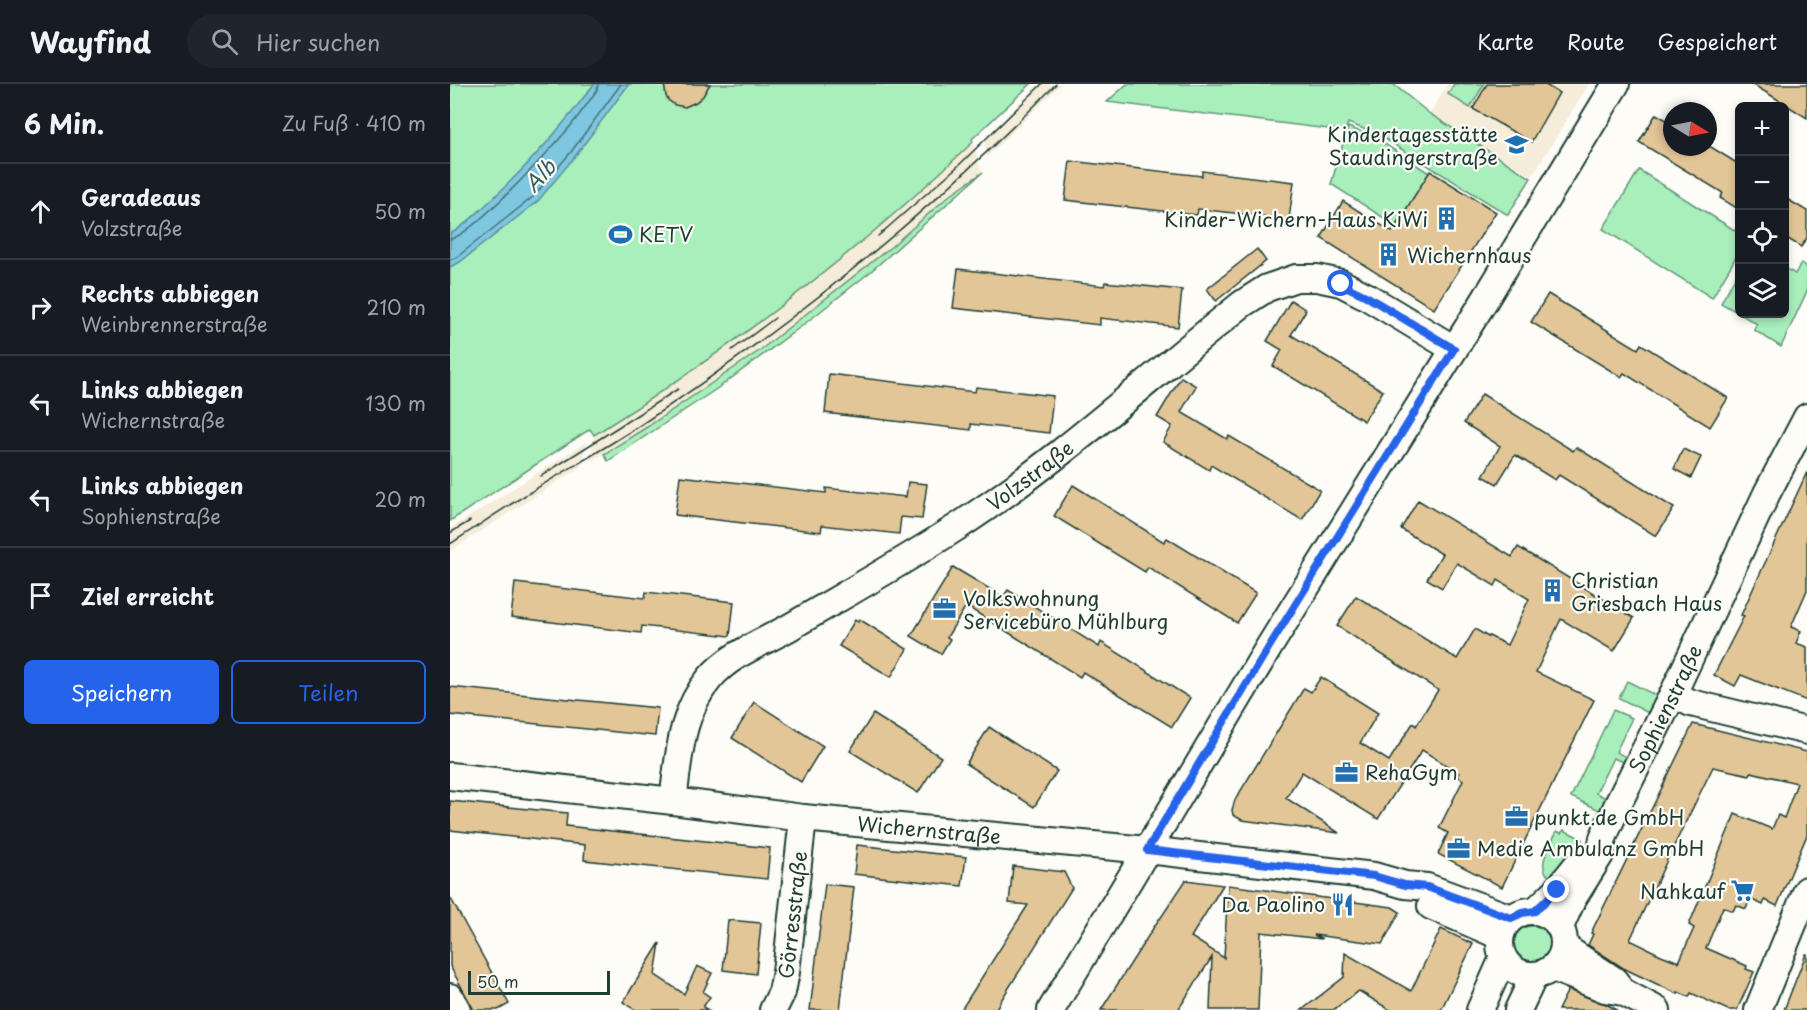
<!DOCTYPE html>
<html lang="de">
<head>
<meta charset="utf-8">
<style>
	:root { --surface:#171b24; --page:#20242c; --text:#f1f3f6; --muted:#9ea1a6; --line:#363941; --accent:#2563eb }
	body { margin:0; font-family:"Playpen Sans",sans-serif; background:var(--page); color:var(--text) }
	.controls { position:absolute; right:18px; top:18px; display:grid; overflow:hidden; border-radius:9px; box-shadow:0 3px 9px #0003 }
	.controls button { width:54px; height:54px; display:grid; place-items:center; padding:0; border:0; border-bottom:2px solid var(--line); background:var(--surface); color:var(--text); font:30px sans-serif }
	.compass { position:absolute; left:1213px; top:18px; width:54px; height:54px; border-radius:50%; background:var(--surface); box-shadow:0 3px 9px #0003; rotate:100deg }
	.scale { position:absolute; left:18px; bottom:15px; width:142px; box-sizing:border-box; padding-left:6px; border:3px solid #1f3d34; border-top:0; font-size:16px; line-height:21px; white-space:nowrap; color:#1f3d34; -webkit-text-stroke:4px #fdfcf7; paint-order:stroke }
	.stop { position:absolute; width:18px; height:18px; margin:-14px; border:4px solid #2563eb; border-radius:50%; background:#fff }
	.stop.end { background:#2563eb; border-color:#fff; box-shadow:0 2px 6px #0008 }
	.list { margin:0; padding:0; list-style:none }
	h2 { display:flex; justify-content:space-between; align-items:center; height:78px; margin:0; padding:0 24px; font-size:26px }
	h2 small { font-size:20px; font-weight:400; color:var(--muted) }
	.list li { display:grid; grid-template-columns:39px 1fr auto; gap:18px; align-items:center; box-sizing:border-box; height:96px; padding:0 24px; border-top:2px solid var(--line) }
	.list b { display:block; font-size:22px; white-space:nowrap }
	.list p { margin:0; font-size:20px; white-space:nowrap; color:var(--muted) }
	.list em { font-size:20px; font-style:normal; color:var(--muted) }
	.actions { display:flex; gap:12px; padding:18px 24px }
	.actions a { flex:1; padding:14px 0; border:2px solid var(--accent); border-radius:9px; text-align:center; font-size:21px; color:var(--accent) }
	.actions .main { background:var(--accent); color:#fff }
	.icon { flex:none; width:33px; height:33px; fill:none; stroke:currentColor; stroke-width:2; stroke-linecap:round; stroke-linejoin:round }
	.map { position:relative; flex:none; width:1357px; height:926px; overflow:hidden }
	header { display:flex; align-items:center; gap:36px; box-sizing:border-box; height:84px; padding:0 30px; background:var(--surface); border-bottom:2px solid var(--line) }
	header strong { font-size:28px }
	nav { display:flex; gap:33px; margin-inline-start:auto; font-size:21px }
	.search { width:420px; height:54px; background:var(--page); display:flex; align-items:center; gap:15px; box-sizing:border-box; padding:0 21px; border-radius:33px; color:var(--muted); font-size:22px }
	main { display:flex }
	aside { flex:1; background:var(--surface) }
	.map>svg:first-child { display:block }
</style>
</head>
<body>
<header>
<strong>Wayfind</strong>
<div class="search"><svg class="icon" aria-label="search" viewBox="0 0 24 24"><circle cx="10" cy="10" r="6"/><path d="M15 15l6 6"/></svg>Hier suchen</div>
<nav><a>Karte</a><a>Route</a><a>Gespeichert</a></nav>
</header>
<main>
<aside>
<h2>6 Min.<small>Zu Fuß · 410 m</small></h2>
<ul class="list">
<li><svg class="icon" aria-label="ahead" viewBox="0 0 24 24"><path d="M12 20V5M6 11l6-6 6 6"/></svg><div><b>Geradeaus</b><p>Volzstraße</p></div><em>50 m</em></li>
<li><svg class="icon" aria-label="right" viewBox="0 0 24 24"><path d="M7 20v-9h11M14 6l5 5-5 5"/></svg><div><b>Rechts abbiegen</b><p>Weinbrennerstraße</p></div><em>210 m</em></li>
<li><svg class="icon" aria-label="left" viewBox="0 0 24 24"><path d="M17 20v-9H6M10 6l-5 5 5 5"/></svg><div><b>Links abbiegen</b><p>Wichernstraße</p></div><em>130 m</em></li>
<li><svg class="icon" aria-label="left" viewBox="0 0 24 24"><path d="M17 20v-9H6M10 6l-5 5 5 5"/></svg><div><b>Links abbiegen</b><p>Sophienstraße</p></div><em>20 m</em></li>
<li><svg class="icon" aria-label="arrive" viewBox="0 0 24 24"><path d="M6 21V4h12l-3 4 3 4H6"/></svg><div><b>Ziel erreicht</b></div></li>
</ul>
<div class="actions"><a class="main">Speichern</a><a>Teilen</a></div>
</aside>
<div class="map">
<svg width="1357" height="926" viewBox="0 0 1357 926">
	<rect width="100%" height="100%" fill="#fdfcf7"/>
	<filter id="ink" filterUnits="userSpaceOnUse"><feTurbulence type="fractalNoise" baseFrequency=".0167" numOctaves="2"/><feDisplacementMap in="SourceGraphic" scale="12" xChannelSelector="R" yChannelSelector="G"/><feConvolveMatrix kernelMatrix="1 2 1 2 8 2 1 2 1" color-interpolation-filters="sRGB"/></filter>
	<g filter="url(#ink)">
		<!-- built -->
		<g fill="#f5ecda">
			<path d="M589,0H611L537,73L534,55Z"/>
			<path d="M998,0H1139L1082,92L980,30Z"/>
			<path d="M523,58L530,84L533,88L501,110L442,162L309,267L197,343L140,378L144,351L234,294L319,231L433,140L481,98Z"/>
			<path d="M136,358L132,382L0,467V445Z"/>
		</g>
		<!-- green -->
		<g fill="#a8efbc" stroke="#649678" stroke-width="1.5">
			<path d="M0,0H581L522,55L523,58C408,168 280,266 144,351L140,345L0,437Z"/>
			<path d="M677,0H943L980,30L1081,94L1058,131L927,50L898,39L896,45L887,46L657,18Z"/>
			<path d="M1004,0H1034L1020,24L998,10Z"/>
			<path d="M898,43L924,53L979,89L946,142L881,100Z"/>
			<path d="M1189,86L1289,149V168L1262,214L1153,145Z"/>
			<path d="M533,88L419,189L357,238L271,302L158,377L154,370L197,343L309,267L442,162L501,110Z"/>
			<path d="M1351,179L1357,183V207L1331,263L1304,246L1307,240L1271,219L1289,186L1290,230H1334L1335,184L1345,190Z"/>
			<path d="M1177,597L1207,612L1208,613L1202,631L1169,614Z"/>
			<path d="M1163,626L1182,634L1166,668L1180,675L1178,680L1163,674L1146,709L1160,716L1154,728L1121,713Z"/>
			<path d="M1114,746L1132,755V768L1106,797C1082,786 1099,764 1107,747L1111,749Z"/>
			<circle cx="1082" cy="861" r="19"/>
		</g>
		<!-- water -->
		<path fill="#7fc6e0" stroke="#598f9b" stroke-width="1.5" d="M144,0H179L126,71L88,117L10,178L0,183V150C15,142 27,129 39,118C78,82 113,42 144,0Z"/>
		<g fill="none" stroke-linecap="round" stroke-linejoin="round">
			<!-- shore -->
			<g stroke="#457479" stroke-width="1.5">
				<path d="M0,155C22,152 109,57 126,35C133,26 140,16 147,6L148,0"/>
				<path d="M0,176L7,173L83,113L121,68L171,0"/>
			</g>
		</g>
		<!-- building -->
		<g fill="#e2c697" stroke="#1f3d34" stroke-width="1.5" fill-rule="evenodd">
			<path d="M214,0H260L253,12L246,18L235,23L225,21L218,16L216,12Z"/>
			<path d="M1037,0H1094L1109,9L1081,58L1023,25Z"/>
			<path d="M1302,0H1357V34L1327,15Z"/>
			<path d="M1206,30L1222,39V63H1261L1290,81V126L1270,114L1273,109L1189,58Z"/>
			<path d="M620,77L752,92V87L844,98L839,135L748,125L747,131L615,116Z"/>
			<path d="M980,87L1046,128L984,225L871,154L893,117L942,148Z"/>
			<path d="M1335,114L1357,127V154L1351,163L1335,153Z"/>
			<path d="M807,165L816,177L766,217L757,205Z"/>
			<path d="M508,185L654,202L655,198L732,206L728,243L650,234V241L503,224Z"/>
			<path d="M1098,210L1188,265L1191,260L1278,314L1260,343L1174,289L1171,293L1081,238Z"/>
			<path d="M841,216L856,226L841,251L933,307L914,337L823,282L832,266L817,257Z"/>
			<path d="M379,290L525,308L526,303L603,312L599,349L521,340V346L375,329Z"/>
			<path d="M731,293L746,302L731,328L777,355L779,352L870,406L852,436L761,381L759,386L713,358L722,342L707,333Z"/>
			<path d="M1032,310L1123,367L1126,363L1224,424L1206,452L1109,391L1105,396L1065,371L1047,400L1033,392L1050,362L1014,339Z"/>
			<path d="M1233,365L1251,373L1241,394L1224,385Z"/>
			<path d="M1357,388V506L1341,543L1351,547L1346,559L1357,563V617L1291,591L1285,602L1264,591L1294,532L1291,531Z"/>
			<path d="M230,392L376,409V404L456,413L458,398L477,400L472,435L451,433L449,450L372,441L371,448L225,431Z"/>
			<path d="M623,401L714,458L717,454L806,509L787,539L698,483L695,488L604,432Z"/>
			<path d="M968,416L1062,473L1068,463L1184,534L1164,567L1111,535L1086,588L1144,616L1052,803L988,770L998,749L989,744L1013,696L1007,692L1009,689L972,666L928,735L852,688L836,714L889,749L792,736L783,731L782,726L785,716L854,604L861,608L871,593L928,629L910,659L939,677L963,639L966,642L988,606L887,542L906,512L1007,575L1025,545L1038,553L1039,552L1057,561L1079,515L1048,496L1045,502L1007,479L992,504L977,495L992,470L951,445Z"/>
			<path d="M503,483L553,513L558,506L649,563L651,558L740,614L722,643L633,588L630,593L516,522L497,553L500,555L491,570L461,552Z"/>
			<path d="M65,499L195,514L196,508L284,518L280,552L192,542L191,549L61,533Z"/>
			<path d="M409,535L457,565L441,593L389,562L405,536L408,538Z"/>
			<path d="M0,603L208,624L205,652L0,631Z"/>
			<path d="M304,618L373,662L351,698L282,654Z"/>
			<path d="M423,630L491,673L468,709L400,667Z"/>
			<path d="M1243,640L1357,668V751L1327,822L1315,816L1313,821L1300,815L1296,825L1286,821L1283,827L1273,823L1256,864L1297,882L1296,885L1304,888L1287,926H1278L1241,909L1239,913L1228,908V910L1173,884L1138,861L1143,850L1141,849ZM1263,683L1300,691L1301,688L1347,699L1334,734L1328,731L1322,745L1285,730L1239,841L1244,844L1229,878L1211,871L1180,856L1218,774Z"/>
			<path d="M539,643L607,687L584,723L516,680Z"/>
			<path d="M0,717L117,729L116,742L320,764L317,795L134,776L135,761L0,746Z"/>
			<path d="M407,761L516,773L512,802L404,790Z"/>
			<path d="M563,782L614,788L622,804L545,926H511L578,821L559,819Z"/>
			<path d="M736,796L773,801L741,853L774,874L778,801L942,823L950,828L932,860L864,851L872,855L811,848L808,926H760L762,873L728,926H651L709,835H710Z"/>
			<path d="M375,800L404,803L390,926H360Z"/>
			<path d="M0,813L59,920L48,926H24L0,882Z"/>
			<path d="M278,836L311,839L306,890L273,886Z"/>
			<path d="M991,845L1023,860L991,926H940L909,907L883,926H852L894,893L895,869L961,907Z"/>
			<path d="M210,859L205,891L234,910L247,882L262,889L253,908L260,913L253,923L258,926H185L173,918Z"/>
			<path d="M1356,870H1357V926H1334Z"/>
			<path d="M1118,906L1156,920L1167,926H1108Z"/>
		</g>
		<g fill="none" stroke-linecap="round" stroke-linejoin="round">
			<defs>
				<g id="minor">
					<path d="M1223,610L1241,619L1357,647"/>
					<path id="s1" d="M0,692L223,717L353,734L697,766L924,792L955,801L977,803L1061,834"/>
					<path id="s2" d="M223,717C229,673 230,629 260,594C280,570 314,558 340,543C396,510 453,478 507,443C609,377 698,295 792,220L817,204L846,194H867L891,199L916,212L1004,265"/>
					<path d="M981,822L1050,852"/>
					<circle cx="1082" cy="859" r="32"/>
					<path d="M1085,827L1107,806L1128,780"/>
					<path id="s3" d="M1110,843L1122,816L1150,771L1153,754L1167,722L1223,610L1317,409L1357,333"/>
					<path d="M1114,863L1164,896L1167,900"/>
					<path d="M1103,884L1155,905L1173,908L1207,926"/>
					<path d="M0,913L7,926"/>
					<path id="s4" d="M323,926L332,908L336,888L353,734"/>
					<path d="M601,926L819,563L1033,219L1166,0"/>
					<path d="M1030,926L1053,874"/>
					<path d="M1068,926L1084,892"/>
					<path d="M1308,926L1357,806"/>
				</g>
			</defs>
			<!-- minor casing -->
			<use href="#minor" stroke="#1f3d34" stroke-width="30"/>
			<!-- minor -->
			<use href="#minor" stroke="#fdfcf7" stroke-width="26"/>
			<!-- tram -->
			<g stroke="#1f3d34" stroke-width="1.5">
				<path d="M428,152L507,83L592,0"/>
				<path d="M282,266L325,234"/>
				<path d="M91,392L228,305"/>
				<path d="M0,449L20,437"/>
				<path d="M0,460C28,442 55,423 84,406C120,384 157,363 192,340C341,241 481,128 606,0"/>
			</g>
		</g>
	</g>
	<g fill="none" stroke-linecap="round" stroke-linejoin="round" filter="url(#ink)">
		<!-- route -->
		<path stroke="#2563eb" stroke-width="8" d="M891,200L916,212L1004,265L819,563L697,766L924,792L955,801L977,803L1061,834L1072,829L1085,827L1107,806"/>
	</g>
	<!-- icons -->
	<defs>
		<symbol id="school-bare" viewBox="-9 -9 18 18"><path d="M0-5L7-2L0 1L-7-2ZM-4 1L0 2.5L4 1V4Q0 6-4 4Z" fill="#1f6fb2" stroke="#fdfcf7" stroke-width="2.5" paint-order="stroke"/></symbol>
		<symbol id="building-bare" viewBox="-9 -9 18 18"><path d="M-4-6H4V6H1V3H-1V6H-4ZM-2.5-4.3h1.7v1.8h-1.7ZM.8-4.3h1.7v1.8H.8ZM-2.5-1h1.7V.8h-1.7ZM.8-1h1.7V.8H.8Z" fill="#1f6fb2" stroke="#fdfcf7" stroke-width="2.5" paint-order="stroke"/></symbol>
		<symbol id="stadium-bare" viewBox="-9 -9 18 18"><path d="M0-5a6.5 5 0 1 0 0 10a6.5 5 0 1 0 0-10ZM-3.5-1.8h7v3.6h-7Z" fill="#1f6fb2" stroke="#fdfcf7" stroke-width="2.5" paint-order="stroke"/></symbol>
		<symbol id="office-bare" viewBox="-9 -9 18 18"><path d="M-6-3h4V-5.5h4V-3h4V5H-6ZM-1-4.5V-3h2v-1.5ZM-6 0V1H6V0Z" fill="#1f6fb2" stroke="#fdfcf7" stroke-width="2.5" paint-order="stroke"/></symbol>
		<symbol id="supermarket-bare" viewBox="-9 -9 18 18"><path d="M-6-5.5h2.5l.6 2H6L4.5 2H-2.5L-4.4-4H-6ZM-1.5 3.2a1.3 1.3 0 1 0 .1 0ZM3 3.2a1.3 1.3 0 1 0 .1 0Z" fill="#1f6fb2" stroke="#fdfcf7" stroke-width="2.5" paint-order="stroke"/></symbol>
		<symbol id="restaurant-bare" viewBox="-9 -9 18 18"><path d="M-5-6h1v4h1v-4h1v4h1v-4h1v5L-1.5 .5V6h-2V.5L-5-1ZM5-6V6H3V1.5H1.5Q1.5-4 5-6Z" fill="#1f6fb2" stroke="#fdfcf7" stroke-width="2.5" paint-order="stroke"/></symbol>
	</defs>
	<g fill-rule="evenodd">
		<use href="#school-bare" x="1050" y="44" width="33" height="33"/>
		<use href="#building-bare" x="980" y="118" width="33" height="33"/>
		<use href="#stadium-bare" x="154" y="134" width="33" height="33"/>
		<use href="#building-bare" x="922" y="154" width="33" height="33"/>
		<use href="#building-bare" x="1086" y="490" width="33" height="33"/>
		<use href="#office-bare" x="478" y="508" width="33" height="33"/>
		<use href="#office-bare" x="880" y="672" width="33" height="33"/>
		<use href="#office-bare" x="1050" y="716" width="33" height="33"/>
		<use href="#office-bare" x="992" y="748" width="33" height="33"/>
		<use href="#supermarket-bare" x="1276" y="790" width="33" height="33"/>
		<use href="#restaurant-bare" x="876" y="804" width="33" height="33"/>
	</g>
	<g text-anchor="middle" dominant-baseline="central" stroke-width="4.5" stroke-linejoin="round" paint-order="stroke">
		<!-- poi labels -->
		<g font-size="20" fill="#1f3d34" stroke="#fdfcf7" text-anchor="start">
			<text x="1048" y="50" text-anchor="end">Kindertagesstätte<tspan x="1048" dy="23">Staudingerstraße</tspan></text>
			<text x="978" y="135" text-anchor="end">Kinder-Wichern-Haus KiWi</text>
			<text x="189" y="150">KETV</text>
			<text x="957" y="171">Wichernhaus</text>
			<text x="1121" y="496">Christian<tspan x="1121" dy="23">Griesbach Haus</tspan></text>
			<text x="513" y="514">Volkswohnung<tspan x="513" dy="23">Servicebüro Mühlburg</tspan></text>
			<text x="915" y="688">RehaGym</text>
			<text x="1084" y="733">punkt.de GmbH</text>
			<text x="1027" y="764">Medie Ambulanz GmbH</text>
			<text x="1275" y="807" text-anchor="end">Nahkauf</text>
			<text x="875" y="820" text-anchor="end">Da Paolino</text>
		</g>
		<!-- street labels -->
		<g font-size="20" fill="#1f3d34" stroke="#fdfcf7">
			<text stroke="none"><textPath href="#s2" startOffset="510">Volzstraße</textPath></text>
			<text stroke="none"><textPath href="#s3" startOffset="243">Sophienstraße</textPath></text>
			<text stroke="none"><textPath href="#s1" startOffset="482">Wichernstraße</textPath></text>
			<text stroke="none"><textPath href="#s4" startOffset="98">Görresstraße</textPath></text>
		</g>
		<!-- water labels -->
		<g font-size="21" font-style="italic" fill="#375f5f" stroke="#fdfcf7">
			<text transform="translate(89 91) rotate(-48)">Alb</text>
		</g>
	</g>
</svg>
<div class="controls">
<button>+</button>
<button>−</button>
<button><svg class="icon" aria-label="locate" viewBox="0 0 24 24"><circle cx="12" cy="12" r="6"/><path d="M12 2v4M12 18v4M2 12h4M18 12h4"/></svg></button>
<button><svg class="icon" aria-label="layers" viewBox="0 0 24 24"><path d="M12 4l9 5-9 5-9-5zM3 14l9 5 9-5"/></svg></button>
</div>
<svg class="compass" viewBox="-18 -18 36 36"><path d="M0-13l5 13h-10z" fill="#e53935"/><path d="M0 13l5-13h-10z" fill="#9ea1a6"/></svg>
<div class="scale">50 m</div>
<div class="stop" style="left:891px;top:200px"></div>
<div class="stop end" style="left:1107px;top:806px"></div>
</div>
</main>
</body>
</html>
